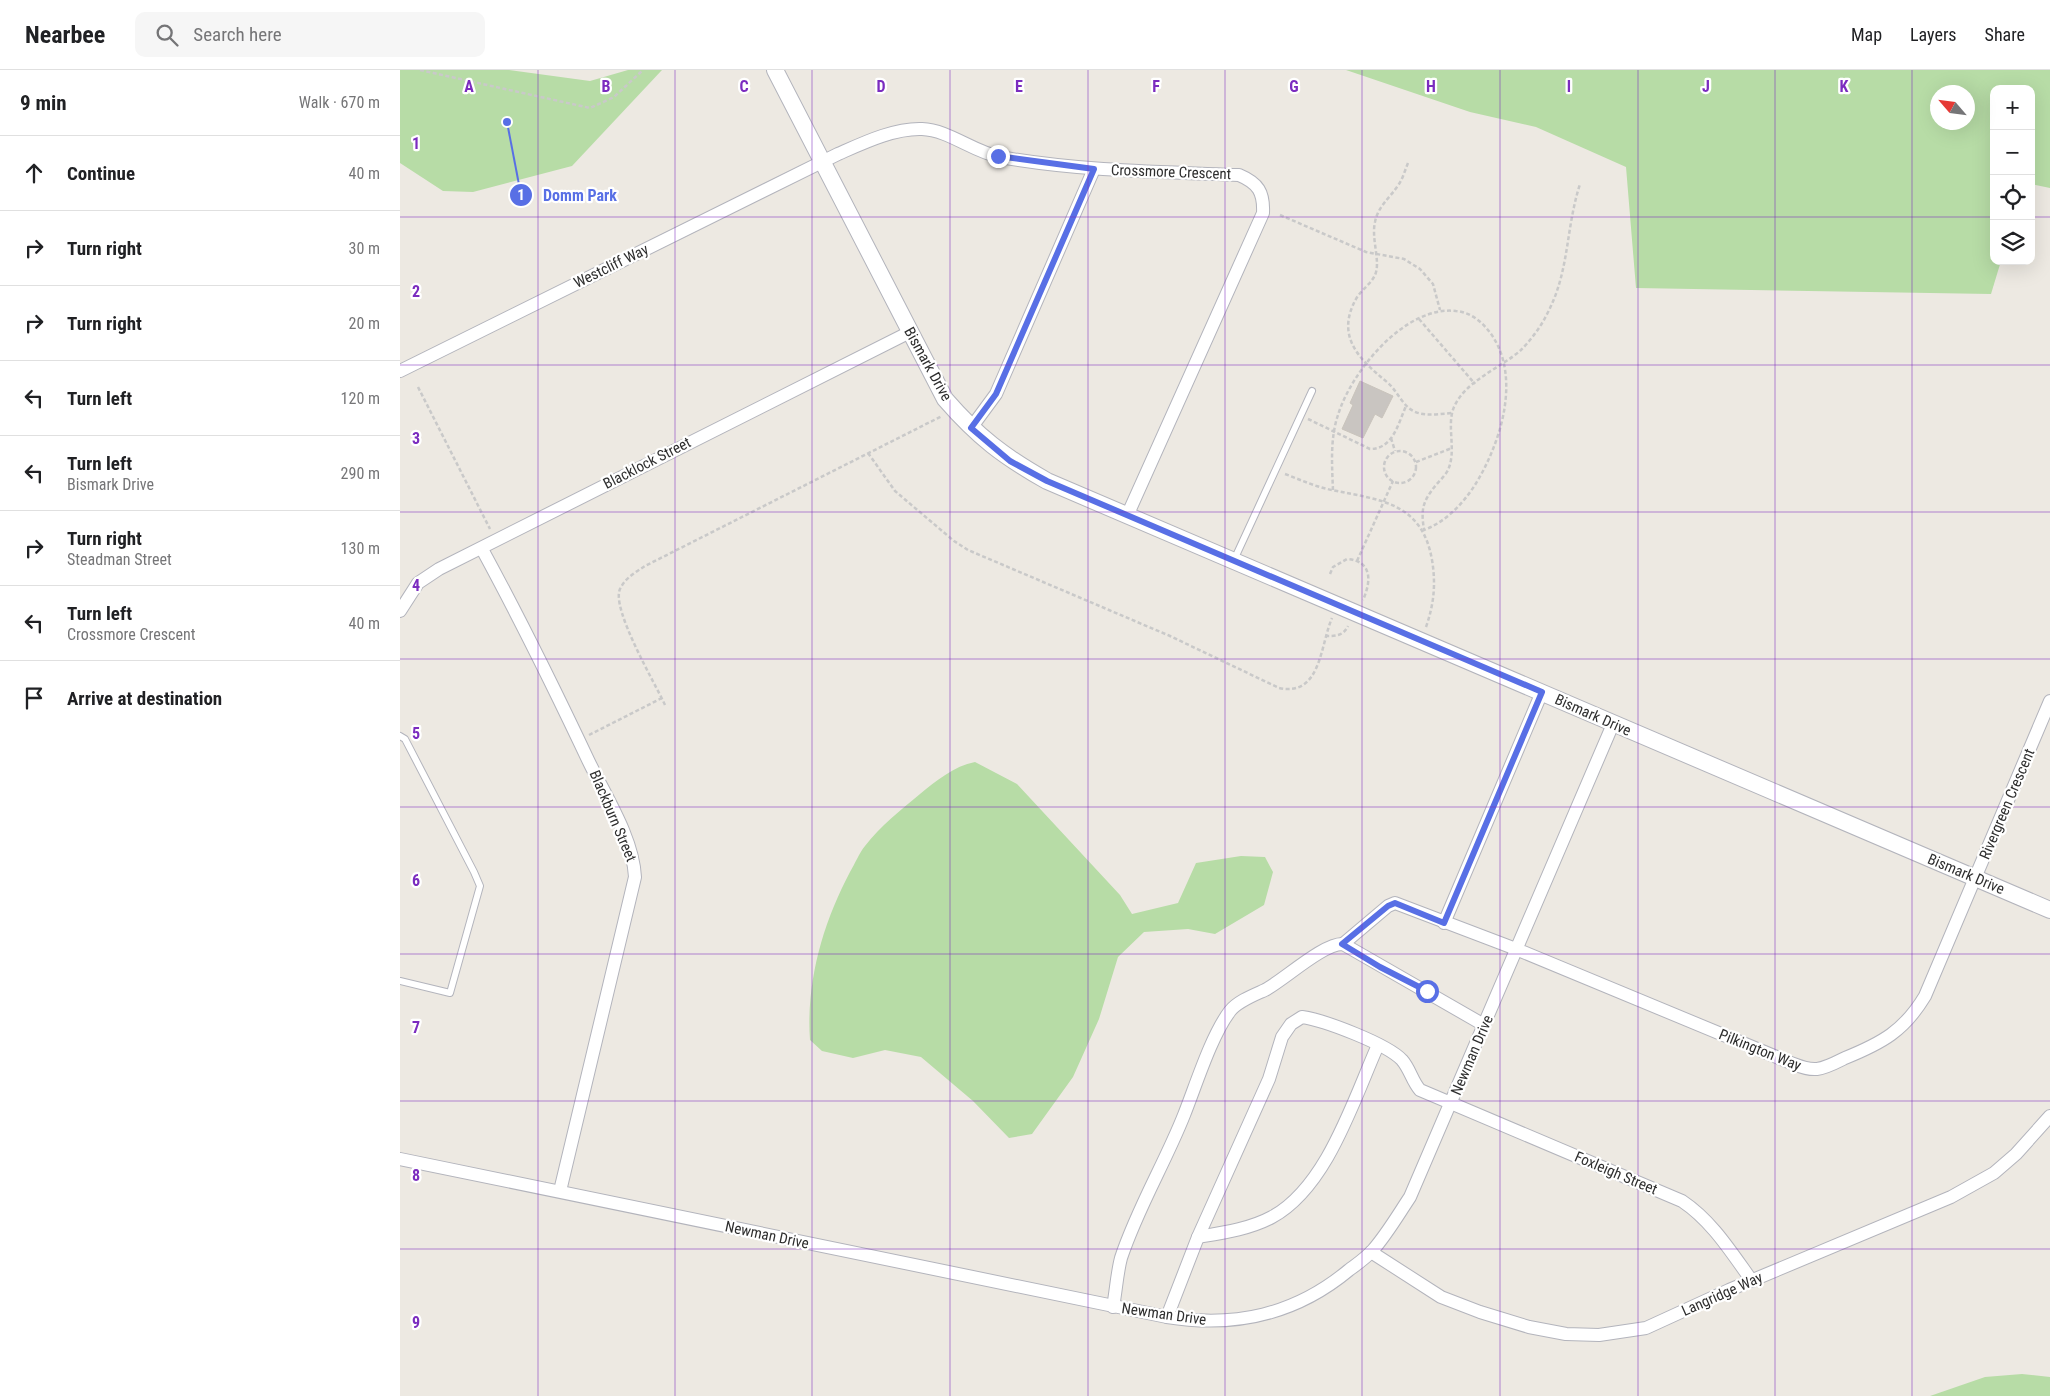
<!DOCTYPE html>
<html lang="en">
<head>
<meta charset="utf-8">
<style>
	:root { --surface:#fff; --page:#f6f6f6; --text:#202124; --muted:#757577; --line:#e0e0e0 }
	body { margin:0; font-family:"Roboto Condensed",sans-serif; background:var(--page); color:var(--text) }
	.controls { position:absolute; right:15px; top:15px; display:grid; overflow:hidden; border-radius:10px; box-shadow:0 5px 20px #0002 }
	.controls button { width:45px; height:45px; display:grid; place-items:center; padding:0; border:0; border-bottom:1px solid var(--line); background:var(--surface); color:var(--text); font:25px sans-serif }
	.compass { position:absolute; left:1530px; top:15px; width:45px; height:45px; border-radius:50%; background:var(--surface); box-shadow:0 5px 20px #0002; rotate:298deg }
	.stop { position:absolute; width:15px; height:15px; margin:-11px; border:4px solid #586fe5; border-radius:50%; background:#fff }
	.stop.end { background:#586fe5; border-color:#fff; box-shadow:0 1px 5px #0008 }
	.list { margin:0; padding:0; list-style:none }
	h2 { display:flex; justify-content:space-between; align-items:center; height:65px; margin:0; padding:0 20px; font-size:21px }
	h2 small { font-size:16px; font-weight:400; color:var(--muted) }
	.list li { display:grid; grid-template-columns:32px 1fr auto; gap:15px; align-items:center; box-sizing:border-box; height:75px; padding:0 20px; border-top:1px solid var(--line) }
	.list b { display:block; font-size:19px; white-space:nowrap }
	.list p { margin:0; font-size:16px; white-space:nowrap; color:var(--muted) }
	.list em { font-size:16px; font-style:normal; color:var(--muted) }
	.icon { flex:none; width:28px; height:28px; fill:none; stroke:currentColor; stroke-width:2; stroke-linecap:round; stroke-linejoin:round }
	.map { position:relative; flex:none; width:1650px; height:1326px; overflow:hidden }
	header { display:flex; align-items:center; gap:30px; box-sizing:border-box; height:70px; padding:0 25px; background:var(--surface); border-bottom:1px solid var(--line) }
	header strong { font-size:24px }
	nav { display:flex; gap:28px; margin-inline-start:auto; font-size:18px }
	.search { width:350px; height:45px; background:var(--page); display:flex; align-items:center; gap:12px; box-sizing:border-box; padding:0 18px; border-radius:10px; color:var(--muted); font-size:19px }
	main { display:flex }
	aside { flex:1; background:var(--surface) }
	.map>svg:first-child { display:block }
</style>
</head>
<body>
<header>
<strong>Nearbee</strong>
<div class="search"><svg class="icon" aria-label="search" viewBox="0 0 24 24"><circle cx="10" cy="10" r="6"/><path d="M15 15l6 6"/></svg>Search here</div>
<nav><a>Map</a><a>Layers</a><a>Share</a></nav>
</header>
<main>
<aside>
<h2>9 min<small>Walk · 670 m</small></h2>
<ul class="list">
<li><svg class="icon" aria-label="ahead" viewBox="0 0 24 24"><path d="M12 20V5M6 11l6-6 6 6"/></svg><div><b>Continue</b></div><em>40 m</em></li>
<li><svg class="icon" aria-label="right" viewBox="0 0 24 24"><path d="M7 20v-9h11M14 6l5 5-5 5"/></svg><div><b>Turn right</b></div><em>30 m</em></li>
<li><svg class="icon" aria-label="right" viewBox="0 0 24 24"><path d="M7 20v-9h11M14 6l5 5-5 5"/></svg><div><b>Turn right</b></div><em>20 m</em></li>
<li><svg class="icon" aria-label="left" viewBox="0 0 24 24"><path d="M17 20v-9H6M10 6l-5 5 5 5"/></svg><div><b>Turn left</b></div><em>120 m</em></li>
<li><svg class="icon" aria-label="left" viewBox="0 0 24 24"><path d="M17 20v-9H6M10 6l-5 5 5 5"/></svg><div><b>Turn left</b><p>Bismark Drive</p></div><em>290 m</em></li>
<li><svg class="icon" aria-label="right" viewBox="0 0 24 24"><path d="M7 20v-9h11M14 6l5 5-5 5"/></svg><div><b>Turn right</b><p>Steadman Street</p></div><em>130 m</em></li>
<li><svg class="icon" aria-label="left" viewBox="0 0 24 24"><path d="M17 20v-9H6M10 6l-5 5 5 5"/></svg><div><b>Turn left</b><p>Crossmore Crescent</p></div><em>40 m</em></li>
<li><svg class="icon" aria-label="arrive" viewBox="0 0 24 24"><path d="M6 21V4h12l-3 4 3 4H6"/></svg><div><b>Arrive at destination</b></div></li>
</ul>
</aside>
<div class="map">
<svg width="1650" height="1326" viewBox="0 0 1650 1326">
	<rect width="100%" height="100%" fill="#ede9e2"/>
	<!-- green -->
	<g fill="#b7dca6" fill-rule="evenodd">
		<path d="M0,0H109L190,11L228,0H262L172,96L73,122L43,121L0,93Z"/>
		<path d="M946,0H1650V118L1631,114V19H1594V191H1601L1591,224L1236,218L1226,97L1136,57L1070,42ZM1568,22V52H1538V22Z"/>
		<path d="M575,692L617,714L720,825L732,844L778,833L796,793L841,786L865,787L873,802L864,835L815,864L788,859L744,862L718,887L699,949L673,1007L632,1064L609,1068L573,1031L521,987L485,980L453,988L422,981L410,970C406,911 423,853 450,802C455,794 459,783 465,776C480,756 501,740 520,724C536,711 554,696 575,692Z"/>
		<path d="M1622,1304L1650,1307V1326H1530L1585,1307Z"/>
	</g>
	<!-- building -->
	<path fill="#c9c5c1" stroke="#c9c4bc" d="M960,311L993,326L982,348L975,344L963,368L942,359L953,335L950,333Z"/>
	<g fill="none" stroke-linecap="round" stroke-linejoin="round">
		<defs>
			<g id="service">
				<path d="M834,490L912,321"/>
				<path d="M0,666L5,669L74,802L80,816L50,923L0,911"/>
			</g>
			<g id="minor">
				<path d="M0,301L438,84C463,73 494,58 522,59C549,60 573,82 600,87C679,101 759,102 839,105C858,113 864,122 863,143L727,446"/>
				<path d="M571,358L596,324L694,99"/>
				<path d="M82,479C120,549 155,620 189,692C206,727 233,768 235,807L160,1121"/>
				<path d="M0,541L18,513L39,499L510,262"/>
				<path d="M1044,853L1142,622"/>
				<path d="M943,874L988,836L995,833L1116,879L1391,993C1399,996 1407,1000 1417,999C1426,998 1437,992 1445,988C1482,973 1504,961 1525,926L1650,631"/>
				<path d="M0,1089L767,1247C835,1258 895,1245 949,1200C957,1194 966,1188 973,1180C987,1164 998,1145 1010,1127L1213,654"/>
				<path d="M798,1167C822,1163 850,1159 872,1147C927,1117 953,1031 978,975"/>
				<path d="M971,1182L1041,1227L1080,1242L1129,1257L1166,1264L1199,1265L1246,1258L1329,1220L1551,1127L1594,1103L1616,1084L1650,1046"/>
				<path d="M713,1237C716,1221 717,1203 721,1188C737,1139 765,1093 784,1045C796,1015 811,966 830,941C838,931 854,925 865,920C885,909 924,873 943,874L1084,955"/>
				<path d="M767,1247L798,1167L869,1009L882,967L891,954L902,947C924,950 987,974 1002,990C1010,999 1012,1011 1020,1020L1282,1131C1312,1151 1331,1182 1352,1211"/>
			</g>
			<path id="tertiary" d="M375,0L545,329C578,367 603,386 647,411L1650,840"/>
		</defs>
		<!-- service casing -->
		<use href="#service" stroke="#b3b4bc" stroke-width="8"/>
		<!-- minor casing -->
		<use href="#minor" stroke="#b3b4bc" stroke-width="14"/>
		<!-- tertiary casing -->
		<use href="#tertiary" stroke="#b3b4bc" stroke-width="18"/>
		<!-- path -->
		<g stroke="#c9c9c9" stroke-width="2.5" stroke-dasharray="4 2.5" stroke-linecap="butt">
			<path d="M20,0L190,38L214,27L243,0"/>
			<path d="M1008,93C1005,100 1003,108 999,114C990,128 978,136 975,152C971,169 981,192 975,205C971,214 961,220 956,229C935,267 960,290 987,312C994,318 998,326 1004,333C1016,349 1035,344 1053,343"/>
			<path d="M880,145L966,182L1004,189L1020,199L1033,214L1040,240"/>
			<path d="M1019,249L1075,314"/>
			<path d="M18,317L90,459"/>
			<path d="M908,349L970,379C993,379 998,354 1006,336"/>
			<path d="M991,368L995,381"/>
			<circle cx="1000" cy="397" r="16"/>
			<path d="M468,383L495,421L554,471L568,480L770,566L879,618C921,627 920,576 932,548"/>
			<path d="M1016,392L1052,378"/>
			<path d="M885,404C901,410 916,417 932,420C980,430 1022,432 1032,490C1036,514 1034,534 1026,557"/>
			<path d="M933,420C932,396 930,368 938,345C951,302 1005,235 1056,241C1069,242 1080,250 1088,260C1115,293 1108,342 1093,379C1080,412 1058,447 1024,460C1021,440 1022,432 1036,415C1040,410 1045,406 1048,400C1057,380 1046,356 1054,337C1066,310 1101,298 1121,280C1130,271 1140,258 1146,246C1170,202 1165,161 1180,114"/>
			<path d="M957,491L993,411"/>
			<path d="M930,504L933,497L947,489C973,491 971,512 963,530"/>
			<path d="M925,566C936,566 943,566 948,556"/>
			<path d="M265,635C255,613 211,539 220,519C225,508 236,502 245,496L542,346"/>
			<path d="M189,665L262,628"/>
		</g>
		<!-- service -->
		<use href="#service" stroke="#fff" stroke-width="6"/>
		<!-- minor -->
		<use href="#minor" stroke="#fff" stroke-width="12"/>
		<!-- tertiary -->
		<use href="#tertiary" stroke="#fff" stroke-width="16"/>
	</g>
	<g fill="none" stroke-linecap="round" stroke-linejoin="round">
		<!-- route -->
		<path stroke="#586fe5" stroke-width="6" d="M598,86L694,99L596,324L571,358L610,391L647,411L1142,622L1044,853L995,833L988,836L942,874L980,897L1027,921"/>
	</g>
	<!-- grid -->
	<path fill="none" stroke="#7b2cbf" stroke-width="1" stroke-opacity="0.55" d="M138,0V1326M275,0V1326M412,0V1326M550,0V1326M688,0V1326M825,0V1326M962,0V1326M1100,0V1326M1238,0V1326M1375,0V1326M1512,0V1326M0,147H1594M1631,147H1650M0,295H1650M0,442H1650M0,589H1650M0,737H1650M0,884H1650M0,1031H1650M0,1179H1650"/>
	<g text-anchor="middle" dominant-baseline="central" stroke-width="4.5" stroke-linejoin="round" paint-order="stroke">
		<!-- street labels -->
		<g font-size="15" fill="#2e2e2e" stroke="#fff">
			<text transform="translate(771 102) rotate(2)">Crossmore Crescent</text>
			<text transform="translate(211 196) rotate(-26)">Westcliff Way</text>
			<text transform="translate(528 294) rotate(61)">Bismark Drive</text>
			<text transform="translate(247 393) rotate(-27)">Blacklock Street</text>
			<text transform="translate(1193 645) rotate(24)">Bismark Drive</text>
			<text transform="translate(1607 734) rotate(-67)">Rivergreen Crescent</text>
			<text transform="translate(213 746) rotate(67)">Blackburn Street</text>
			<text transform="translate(1566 804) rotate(23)">Bismark Drive</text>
			<text transform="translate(1360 980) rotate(22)">Pilkington Way</text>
			<text transform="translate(1072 985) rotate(-67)">Newman Drive</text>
			<text transform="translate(1216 1103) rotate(23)">Foxleigh Street</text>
			<text transform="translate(367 1165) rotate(12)">Newman Drive</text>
			<text transform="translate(1322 1224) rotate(-24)">Langridge Way</text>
			<text transform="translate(764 1244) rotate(8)">Newman Drive</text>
		</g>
	</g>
	<g font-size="16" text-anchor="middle" font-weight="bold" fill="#7b2cbf" stroke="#fff" stroke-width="4.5" stroke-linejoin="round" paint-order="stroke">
		<text x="69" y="22">A</text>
		<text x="206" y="22">B</text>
		<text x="344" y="22">C</text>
		<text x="481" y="22">D</text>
		<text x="619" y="22">E</text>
		<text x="756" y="22">F</text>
		<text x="894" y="22">G</text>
		<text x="1031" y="22">H</text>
		<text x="1169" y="22">I</text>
		<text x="1306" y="22">J</text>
		<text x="1444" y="22">K</text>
		<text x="16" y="79">1</text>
		<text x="16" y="227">2</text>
		<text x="16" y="374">3</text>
		<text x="16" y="521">4</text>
		<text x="16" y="669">5</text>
		<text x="16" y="816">6</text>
		<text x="16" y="963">7</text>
		<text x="16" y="1111">8</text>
		<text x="16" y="1258">9</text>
	</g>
	<!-- callouts -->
	<path fill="none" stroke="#586fe5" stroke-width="2" d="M107 52L121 125"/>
	<g fill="#586fe5" stroke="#fff" stroke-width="2">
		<circle cx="107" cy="52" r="5"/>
		<circle cx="121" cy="125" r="12"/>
	</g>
	<g font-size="15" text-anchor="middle" font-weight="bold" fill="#fff">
		<text x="121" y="130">1</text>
	</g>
	<g font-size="16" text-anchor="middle" font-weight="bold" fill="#586fe5" stroke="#fff" stroke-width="4.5" stroke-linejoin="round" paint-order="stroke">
		<text x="180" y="131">Domm Park</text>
	</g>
</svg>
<div class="controls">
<button>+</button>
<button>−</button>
<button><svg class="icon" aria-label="locate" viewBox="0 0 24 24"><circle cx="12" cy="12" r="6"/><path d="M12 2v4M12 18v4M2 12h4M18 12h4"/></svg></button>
<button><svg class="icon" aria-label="layers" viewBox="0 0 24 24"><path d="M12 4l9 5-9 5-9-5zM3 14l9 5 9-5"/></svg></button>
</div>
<svg class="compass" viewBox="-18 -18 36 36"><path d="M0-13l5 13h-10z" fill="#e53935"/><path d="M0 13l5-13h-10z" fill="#757577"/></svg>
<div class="stop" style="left:1027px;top:921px"></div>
<div class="stop end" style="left:598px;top:86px"></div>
</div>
</main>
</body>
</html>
